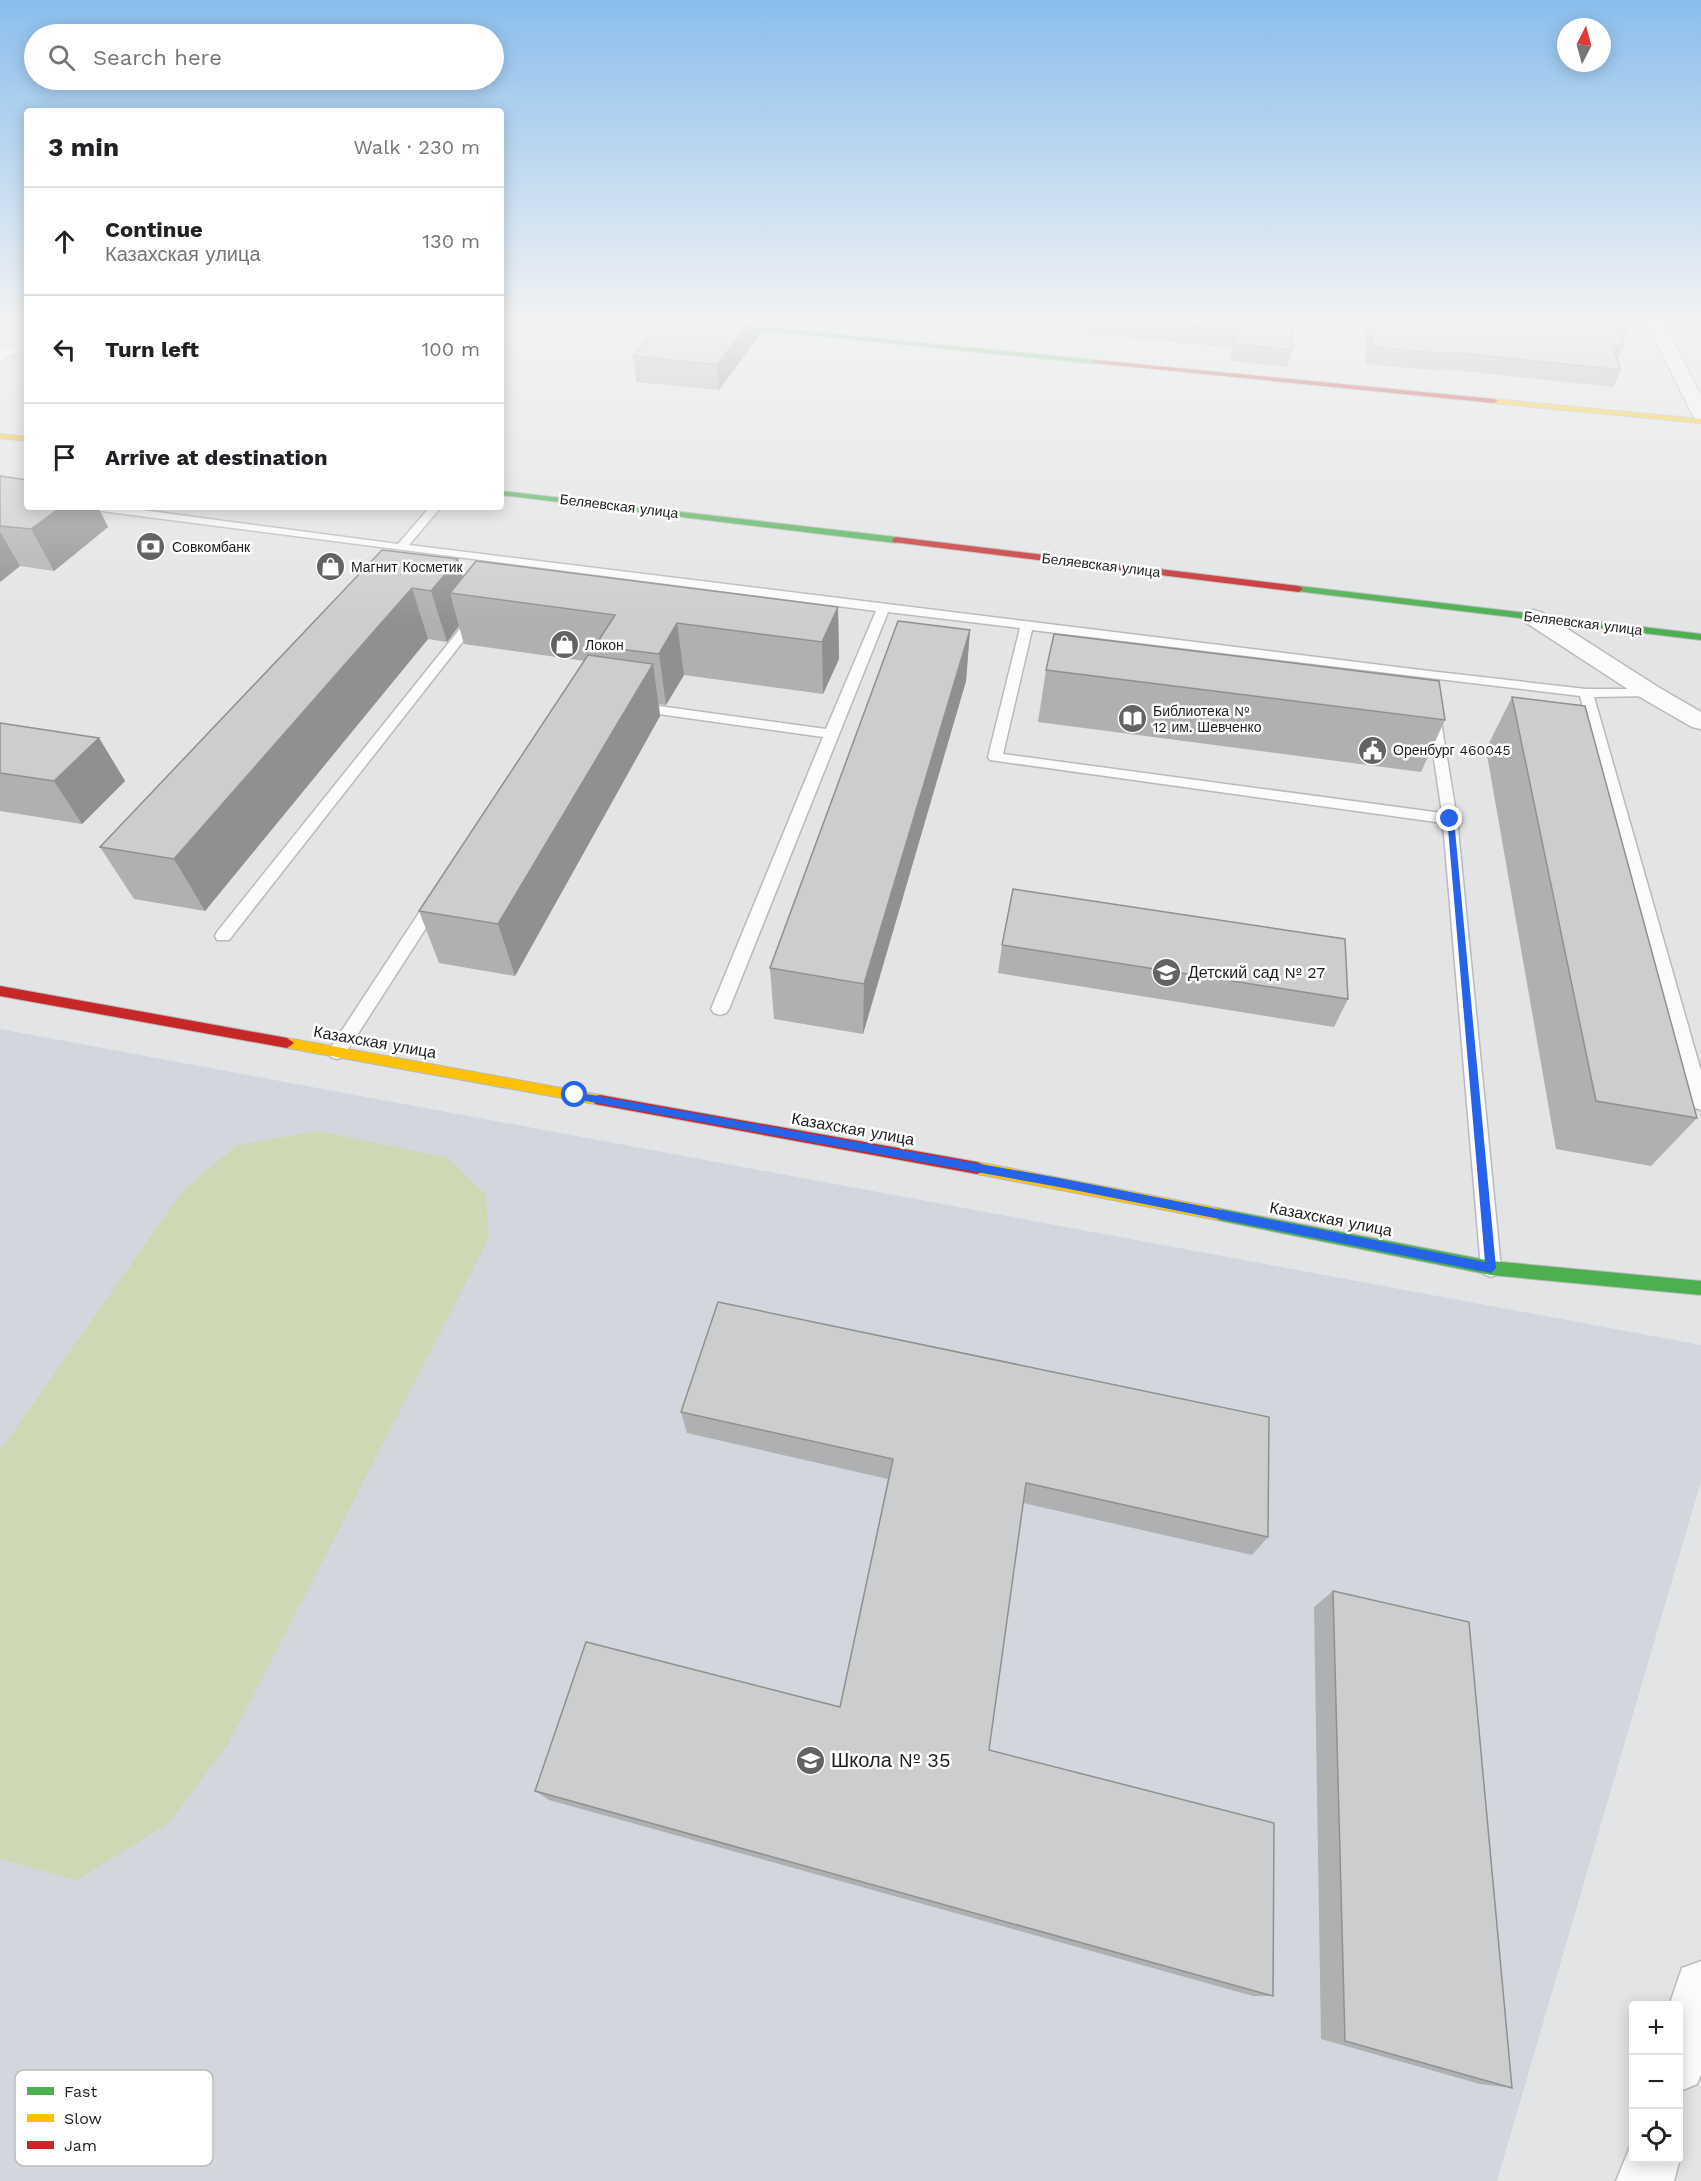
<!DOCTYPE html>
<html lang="en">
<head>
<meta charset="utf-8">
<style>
	:root { --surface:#fff; --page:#f6f6f6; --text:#202124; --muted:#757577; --line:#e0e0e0 }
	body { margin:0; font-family:"Work Sans",sans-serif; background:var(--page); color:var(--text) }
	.controls { position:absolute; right:18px; bottom:18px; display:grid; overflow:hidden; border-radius:6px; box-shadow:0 3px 15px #0003 }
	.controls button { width:54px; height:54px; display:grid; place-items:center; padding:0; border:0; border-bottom:2px solid var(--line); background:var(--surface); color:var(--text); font:30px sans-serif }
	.compass { position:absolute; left:1557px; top:18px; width:54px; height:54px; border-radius:50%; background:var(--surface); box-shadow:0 3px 15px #0003; rotate:6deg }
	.stop { position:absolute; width:18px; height:18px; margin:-14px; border:4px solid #2563eb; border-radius:50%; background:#fff }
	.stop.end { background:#2563eb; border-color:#fff; box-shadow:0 2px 6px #0008 }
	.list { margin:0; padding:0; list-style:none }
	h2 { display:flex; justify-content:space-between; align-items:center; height:78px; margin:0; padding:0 24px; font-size:26px }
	h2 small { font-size:20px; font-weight:400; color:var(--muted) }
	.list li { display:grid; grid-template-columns:39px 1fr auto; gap:18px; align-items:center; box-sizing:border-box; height:108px; padding:0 24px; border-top:2px solid var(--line) }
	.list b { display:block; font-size:22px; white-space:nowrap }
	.list p { margin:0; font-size:20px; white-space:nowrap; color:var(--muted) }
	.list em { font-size:20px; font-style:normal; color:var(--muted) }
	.icon { flex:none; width:33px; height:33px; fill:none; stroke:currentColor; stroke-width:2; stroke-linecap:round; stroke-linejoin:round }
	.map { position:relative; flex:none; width:1701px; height:2181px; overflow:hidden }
	.search { position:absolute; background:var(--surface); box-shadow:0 3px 15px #0003; left:24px; top:24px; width:480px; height:66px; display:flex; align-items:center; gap:15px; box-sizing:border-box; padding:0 21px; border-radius:33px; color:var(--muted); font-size:22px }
	.panel { position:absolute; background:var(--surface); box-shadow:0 3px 15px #0003; left:24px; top:108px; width:480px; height:402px; border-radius:6px }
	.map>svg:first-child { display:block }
</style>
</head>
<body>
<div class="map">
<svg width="1701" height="2181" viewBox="0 0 1701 2181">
	<rect width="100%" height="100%" fill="#e3e4e5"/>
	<!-- built -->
	<path fill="#d3d6dc" d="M0,1029L1701,1345V1481L1497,2181H0Z"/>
	<!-- green -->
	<path fill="#cfd8b5" d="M319,1131L448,1158L486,1195L489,1238L229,1743L169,1823L77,1880L0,1859V1451L182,1192L237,1145Z"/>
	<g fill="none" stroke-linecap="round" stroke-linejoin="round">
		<defs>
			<g id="lane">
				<path d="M778,318H787L777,332H771L770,330Z"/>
				<path d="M89,507H119L398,544L430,507H441L409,545L1429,671L1586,689H1654L1656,692L1649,696L1594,697L1701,1071V1110L1695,1108L1692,1103L1580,696L1032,630L1003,754L1442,813L1427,712L1429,709H1439L1457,819L1501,1268L1498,1274L1491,1277L1484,1274L1481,1268L1443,823L990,760L988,757L1020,628L888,612L729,1009L726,1013L720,1015L714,1013L711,1009L823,737L637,711L630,707L637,703L826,729L876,611L94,510Z"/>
				<path d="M475,614L479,615V621L229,940H217L215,936L217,932L471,615Z"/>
				<path d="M436,895L442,896L444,900L343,1057L337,1059L331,1057L328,1052L331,1047L430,896Z"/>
			</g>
			<g id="street">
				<path d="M1645,318H1661L1701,396V419L1695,418L1692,414Z"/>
				<path d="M27,338V349L0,361V350Z"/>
				<path d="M1533,610L1541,612L1658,687L1701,712V729L1692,727L1640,697L1525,622L1522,617L1525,612Z"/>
				<path d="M1701,1961V2075L1697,2084L1678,2092V2006H1669L1682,1968Z"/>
				<path d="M1634,2137V2158H1678V2154L1680,2158L1674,2181H1616Z"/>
			</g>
			<g id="fast">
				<path d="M643,318H670L1095,360L1098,362L1095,364Z"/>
				<path d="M501,491L896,537L900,540L896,543L501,495Z"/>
				<path d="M1299,586L1701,634V640L1296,591L1295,589Z"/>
				<path d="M1217,1208L1491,1261L1701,1281V1295L1491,1275L1217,1220L1212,1218L1210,1214L1212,1210Z"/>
			</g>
			<g id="slow">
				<path d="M1494,399L1701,419V423L1491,403L1490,401Z"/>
				<path d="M0,434L27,437V441L0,438Z"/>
				<path d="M287,1038L600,1095L605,1096L607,1100L605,1104L600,1105L287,1048L280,1043Z"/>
				<path d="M977,1162L1217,1208L1222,1210L1224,1214L1222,1218L1217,1220L977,1174L972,1172L970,1168L972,1164Z"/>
			</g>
			<g id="jam">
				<path d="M1095,360L1494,399L1498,401L1494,403L1093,363Z"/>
				<path d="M896,537L1299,586L1303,589L1299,592L893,542L892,540Z"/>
				<path d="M0,986L287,1038L294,1043L287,1048L0,996Z"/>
				<path d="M600,1095L977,1162L982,1164L984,1168L982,1172L977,1174L600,1105L595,1104L593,1100L595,1096Z"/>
			</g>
		</defs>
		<!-- lane casing -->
		<use href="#lane" stroke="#bababb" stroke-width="3"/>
		<!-- street casing -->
		<use href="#street" stroke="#bababb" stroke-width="3"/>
		<!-- fast casing -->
		<use href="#fast" stroke="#bababb" stroke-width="2"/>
		<!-- slow casing -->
		<use href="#slow" stroke="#bababb" stroke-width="2"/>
		<!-- jam casing -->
		<use href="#jam" stroke="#bababb" stroke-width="2"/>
		<!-- lane -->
		<use href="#lane" fill="#fbfbfb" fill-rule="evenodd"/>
		<!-- street -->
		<use href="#street" fill="#fbfbfb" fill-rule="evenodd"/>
		<!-- fast -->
		<use href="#fast" fill="#4caf50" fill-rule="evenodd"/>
		<!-- slow -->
		<use href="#slow" fill="#ffc107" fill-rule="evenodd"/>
		<!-- jam -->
		<use href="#jam" fill="#c62828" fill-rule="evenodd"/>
	</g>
	<!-- wall -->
	<g fill="#afb0b1">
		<path d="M666,318H772L769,323L758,322L759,336L719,390L636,382L633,356Z"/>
		<path d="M816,318H980L976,329L902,321L897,329L816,321Z"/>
		<path d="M1084,318H1292V350L1287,367L1230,361L1233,348L1082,333Z"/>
		<path d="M1365,318H1630L1632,323L1624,339H1621L1624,346L1617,360L1621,370L1613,387L1443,369L1442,371L1366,364Z"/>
		<path d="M0,476L27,507H98L108,527L54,571L20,566L0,582Z"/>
		<path d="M382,550L458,559L463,577L838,607L839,659L823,694L684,675L666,705L659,704L660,716L515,976L439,963L419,911L585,661L464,644L459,626L447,642L428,639L205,911L134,899L100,847Z"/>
		<path d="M970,630L966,681L863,1034L774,1019L770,968Z"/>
		<path d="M1046,670L1445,720L1421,772L1038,722Z"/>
		<path d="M1512,697L1697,1118L1651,1166L1556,1149L1486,749Z"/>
		<path d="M0,723L99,738L125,781L82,824L0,811Z"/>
		<path d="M1002,945L1348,999L1334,1027L998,973Z"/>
		<path d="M718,1302L1268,1537L1252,1555L1023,1503L989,1750L1273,1996H1253L549,1800L535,1791L840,1707L888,1479L687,1433L681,1412Z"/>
		<path d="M1333,1591L1512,2088L1480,2084L1321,2039L1314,1607Z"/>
	</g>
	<!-- shaded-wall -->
	<g fill="#8f9090">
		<path d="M752,318H758L759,336L719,390L717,365Z"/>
		<path d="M898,318H902V321L897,329Z"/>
		<path d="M976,318H980L976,329Z"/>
		<path d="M61,507H98L108,527L54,571L31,529Z"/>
		<path d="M0,532L20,566L0,582Z"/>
		<path d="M458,559L468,596L450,593L459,626L447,642L431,591Z"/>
		<path d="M412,588L428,639L205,911L174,859Z"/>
		<path d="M838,607L839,659L823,694L822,642Z"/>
		<path d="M677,623L684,675L666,705L659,654Z"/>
		<path d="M970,630L966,681L863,1034L864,984Z"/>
		<path d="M653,664L660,716L515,976L498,924Z"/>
		<path d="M99,738L125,781L82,824L54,781Z"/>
	</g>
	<!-- building -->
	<g fill="#cccdce" stroke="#8f9090" stroke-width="1.5">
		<path d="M666,318H752L717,365L633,356Z"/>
		<path d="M1101,318H1292V350L1234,344L1237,331Z"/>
		<path d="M1371,318H1630L1632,323L1615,321L1624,346L1612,345L1621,370L1448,352V354L1372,347Z"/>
		<path d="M0,476L27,480V507H61L31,529L0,526Z"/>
		<path d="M382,550L458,559L431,591L412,588L174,859L100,847Z"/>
		<path d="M476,561L838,607L822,642L677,623L659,654L595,646L615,615L450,593Z"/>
		<path d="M898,621L970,630L864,984L770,968Z"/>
		<path d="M1054,634L1439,681L1445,720L1046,670Z"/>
		<path d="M588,655L653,664L498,924L419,911Z"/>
		<path d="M1512,697L1585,706L1697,1118L1596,1101Z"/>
		<path d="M0,723L99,738L54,781L0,773Z"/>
		<path d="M1013,889L1345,939L1348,999L1002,945Z"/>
		<path d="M718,1302L1269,1417L1268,1537L1026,1483L989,1750L1274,1823L1273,1996L535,1791L586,1642L840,1707L893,1459L681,1412Z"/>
		<path d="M1333,1591L1469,1622L1512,2088L1345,2041Z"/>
	</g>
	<!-- sky -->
	<linearGradient id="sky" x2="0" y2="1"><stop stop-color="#8abeed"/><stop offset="0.51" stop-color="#f2f3f3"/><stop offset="1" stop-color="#f2f3f3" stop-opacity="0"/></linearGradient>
	<rect width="1701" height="624" fill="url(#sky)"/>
	<!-- route -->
	<path fill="#2563eb" d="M1447,817L1454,819L1496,1268L1491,1273L1059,1187L575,1099L570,1095L575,1092L1059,1178L1485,1262Z"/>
	<!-- icons -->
	<defs>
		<symbol id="bank-disc" viewBox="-11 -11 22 22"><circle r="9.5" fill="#636364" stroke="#fff"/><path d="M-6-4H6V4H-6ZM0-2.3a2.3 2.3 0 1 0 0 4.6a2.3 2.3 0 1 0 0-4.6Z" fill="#fff"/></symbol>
		<symbol id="shop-disc" viewBox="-11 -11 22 22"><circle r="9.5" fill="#636364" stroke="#fff"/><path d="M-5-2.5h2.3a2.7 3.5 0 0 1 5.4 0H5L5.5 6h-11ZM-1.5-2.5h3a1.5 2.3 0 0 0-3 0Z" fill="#fff"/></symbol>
		<symbol id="library-disc" viewBox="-11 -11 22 22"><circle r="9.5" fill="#636364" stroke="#fff"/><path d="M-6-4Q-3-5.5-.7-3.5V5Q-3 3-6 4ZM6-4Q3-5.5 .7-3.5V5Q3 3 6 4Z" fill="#fff"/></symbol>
		<symbol id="civic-disc" viewBox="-11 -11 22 22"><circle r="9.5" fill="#636364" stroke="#fff"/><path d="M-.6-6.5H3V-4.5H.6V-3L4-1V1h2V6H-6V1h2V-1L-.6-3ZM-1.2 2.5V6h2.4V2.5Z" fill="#fff"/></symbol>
		<symbol id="school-disc" viewBox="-11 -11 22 22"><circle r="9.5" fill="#636364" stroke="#fff"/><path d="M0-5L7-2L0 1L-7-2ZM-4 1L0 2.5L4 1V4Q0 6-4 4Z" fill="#fff"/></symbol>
	</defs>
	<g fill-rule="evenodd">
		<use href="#bank-disc" x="134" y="530" width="33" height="33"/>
		<use href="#shop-disc" x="314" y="550" width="33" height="33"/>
		<use href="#shop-disc" x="548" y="628" width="33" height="33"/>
		<use href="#library-disc" x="1116" y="702" width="33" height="33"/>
		<use href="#civic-disc" x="1356" y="734" width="33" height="33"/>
		<use href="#school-disc" x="1150" y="956" width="33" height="33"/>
		<use href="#school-disc" x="794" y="1744" width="33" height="33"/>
	</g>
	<g text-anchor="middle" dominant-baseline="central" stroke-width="5" stroke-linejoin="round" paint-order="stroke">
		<!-- far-street labels -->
		<g font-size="14" fill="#1e1e1f" stroke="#fff">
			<text transform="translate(619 506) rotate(7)">Беляевская улица</text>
			<text transform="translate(1101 565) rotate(7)">Беляевская улица</text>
			<text transform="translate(1583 623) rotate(7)">Беляевская улица</text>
		</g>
		<!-- far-poi labels -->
		<g font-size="14" fill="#1e1e1f" stroke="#fff" text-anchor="start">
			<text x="172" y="547">Совкомбанк</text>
			<text x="351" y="567">Магнит Косметик</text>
			<text x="585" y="645">Локон</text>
			<text x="1153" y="711">Библиотека №<tspan x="1153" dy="16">12 им. Шевченко</tspan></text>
			<text x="1393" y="750">Оренбург 460045</text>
		</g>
		<!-- poi labels -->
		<g font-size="16" fill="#1e1e1f" stroke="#fff" text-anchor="start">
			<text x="1188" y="972">Детский сад № 27</text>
		</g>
		<!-- street labels -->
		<g font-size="16" fill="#1e1e1f" stroke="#fff">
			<text transform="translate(375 1042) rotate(10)">Казахская улица</text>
			<text transform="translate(853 1129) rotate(10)">Казахская улица</text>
			<text transform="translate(1331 1219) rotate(11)">Казахская улица</text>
		</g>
		<!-- near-poi labels -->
		<g font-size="20" fill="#1e1e1f" stroke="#fff" text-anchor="start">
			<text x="831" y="1760">Школа № 35</text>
		</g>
	</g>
	<!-- legend -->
	<rect x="15" y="2070" width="198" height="96" rx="9" fill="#fff" stroke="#bcbcbc" stroke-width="1.5"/>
	<rect x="27" y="2087" width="27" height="8" fill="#4caf50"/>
	<rect x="27" y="2114" width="27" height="8" fill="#ffc107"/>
	<rect x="27" y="2141" width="27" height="8" fill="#c62828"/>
	<g font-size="16" fill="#1e1e1f">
		<text x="64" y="2097">Fast</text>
		<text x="64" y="2124">Slow</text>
		<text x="64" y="2151">Jam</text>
	</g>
</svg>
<div class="controls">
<button>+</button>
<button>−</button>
<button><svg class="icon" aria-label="locate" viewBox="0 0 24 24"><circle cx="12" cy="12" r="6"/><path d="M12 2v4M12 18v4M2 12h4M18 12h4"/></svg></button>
</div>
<svg class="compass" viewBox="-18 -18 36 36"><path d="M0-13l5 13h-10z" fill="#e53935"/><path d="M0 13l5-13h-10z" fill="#757577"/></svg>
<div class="stop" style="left:575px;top:1095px"></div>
<div class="stop end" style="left:1450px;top:819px"></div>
<div class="search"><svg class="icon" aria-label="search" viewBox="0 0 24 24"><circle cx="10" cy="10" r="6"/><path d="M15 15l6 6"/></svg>Search here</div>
<section class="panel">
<h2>3 min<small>Walk · 230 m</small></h2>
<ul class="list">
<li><svg class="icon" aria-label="ahead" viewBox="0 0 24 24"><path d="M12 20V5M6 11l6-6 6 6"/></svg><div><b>Continue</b><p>Казахская улица</p></div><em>130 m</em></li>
<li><svg class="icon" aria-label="left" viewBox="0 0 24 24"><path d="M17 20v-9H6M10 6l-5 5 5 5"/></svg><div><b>Turn left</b></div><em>100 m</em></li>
<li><svg class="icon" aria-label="arrive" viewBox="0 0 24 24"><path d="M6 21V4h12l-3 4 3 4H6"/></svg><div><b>Arrive at destination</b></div></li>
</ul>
</section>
</div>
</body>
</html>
